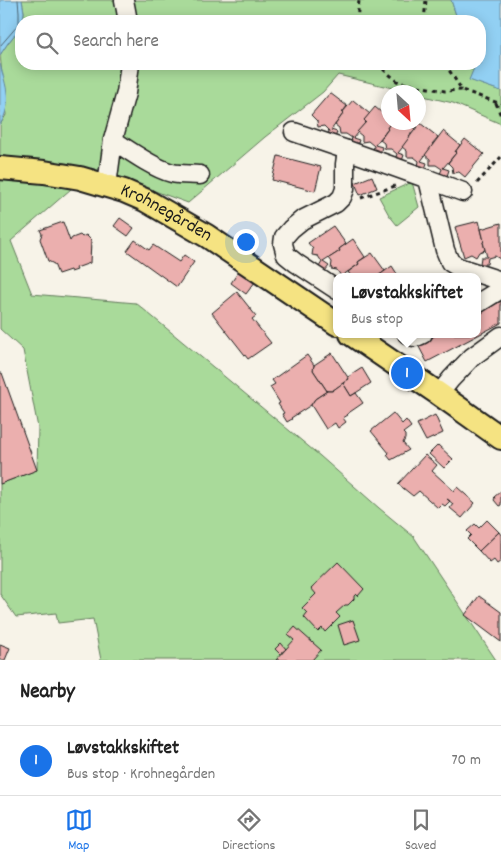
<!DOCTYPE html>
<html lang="en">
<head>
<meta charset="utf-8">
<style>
	:root { --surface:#fff; --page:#f6f6f6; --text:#222; --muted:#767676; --line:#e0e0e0; --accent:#1a73e8 }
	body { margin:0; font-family:Dekko,sans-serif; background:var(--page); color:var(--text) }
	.compass { position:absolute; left:381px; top:85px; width:45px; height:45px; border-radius:50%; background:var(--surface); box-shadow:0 2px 12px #0003; rotate:154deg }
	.you { position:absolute; left:245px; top:241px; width:18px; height:18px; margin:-12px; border:4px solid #fff; border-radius:50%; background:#1a73e8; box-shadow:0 0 0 8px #1a73e833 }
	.badge { display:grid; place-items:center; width:32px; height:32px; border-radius:50%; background:var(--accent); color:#fff; font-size:16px; font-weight:700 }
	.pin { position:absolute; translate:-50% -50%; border:2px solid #fff; box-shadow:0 1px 5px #0006 }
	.popup { position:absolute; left:333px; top:273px; width:148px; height:65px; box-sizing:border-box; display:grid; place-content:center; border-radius:10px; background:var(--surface); filter:drop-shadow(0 1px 4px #0005); font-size:16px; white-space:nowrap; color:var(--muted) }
	.popup b { font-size:19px; color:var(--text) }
	.popup::after { content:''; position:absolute; left:50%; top:100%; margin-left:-10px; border:10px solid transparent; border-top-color:var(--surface) }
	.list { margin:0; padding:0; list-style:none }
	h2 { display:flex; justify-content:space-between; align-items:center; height:65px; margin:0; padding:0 20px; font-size:21px }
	h2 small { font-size:16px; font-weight:400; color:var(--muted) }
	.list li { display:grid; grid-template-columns:32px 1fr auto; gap:15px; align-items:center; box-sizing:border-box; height:70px; padding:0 20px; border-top:1px solid var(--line) }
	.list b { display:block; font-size:19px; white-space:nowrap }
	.list p { margin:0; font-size:16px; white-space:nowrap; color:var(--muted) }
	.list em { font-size:16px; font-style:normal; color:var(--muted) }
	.icon { flex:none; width:28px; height:28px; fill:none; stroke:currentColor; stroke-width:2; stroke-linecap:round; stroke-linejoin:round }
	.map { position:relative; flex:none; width:501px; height:660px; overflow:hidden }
	.search { position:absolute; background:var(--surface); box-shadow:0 2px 12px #0003; left:15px; right:15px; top:15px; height:55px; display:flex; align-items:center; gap:12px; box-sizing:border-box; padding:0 18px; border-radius:20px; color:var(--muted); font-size:19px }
	.sheet { height:135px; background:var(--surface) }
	nav { display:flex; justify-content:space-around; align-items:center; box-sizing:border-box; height:70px; border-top:1px solid var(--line); background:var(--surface); font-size:14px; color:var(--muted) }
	nav a { display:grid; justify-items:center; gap:2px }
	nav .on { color:var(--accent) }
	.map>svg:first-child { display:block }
</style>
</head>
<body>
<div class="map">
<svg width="501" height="660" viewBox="0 0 501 660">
	<rect width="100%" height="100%" fill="#f7f3e8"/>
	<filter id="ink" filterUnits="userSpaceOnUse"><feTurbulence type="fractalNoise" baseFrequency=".02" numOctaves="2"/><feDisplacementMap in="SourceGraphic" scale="10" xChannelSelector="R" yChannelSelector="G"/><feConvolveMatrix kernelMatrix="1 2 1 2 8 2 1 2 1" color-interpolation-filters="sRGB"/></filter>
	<g filter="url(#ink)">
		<!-- green -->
		<g fill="#a9da9a" stroke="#627b5b">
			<path d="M22,0H451L458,21H23L24,12Z"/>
			<path d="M21,27V64H472L474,68L470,80L501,91V124L453,103L419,95L418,92H409L338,75L323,92L265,137L188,203L91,168L86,176L11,241L32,294L136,303L320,456L379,508L414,537L496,660H101L93,619L58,623L56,613L16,617L0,594V484L37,470L38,428L23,350L0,329V125L6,115L0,55L8,43Z"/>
			<path d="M412,182L419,207L397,225L389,215L379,197Z"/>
		</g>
		<!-- water -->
		<g fill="#92d0f3" stroke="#63889d">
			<path d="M0,0H22L24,12L23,21H21V27L8,43L0,55Z"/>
			<path d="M451,0H501V91L469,80L474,68L472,64H480V21H458Z"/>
			<path d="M0,64C6,87 13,102 0,125Z"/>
		</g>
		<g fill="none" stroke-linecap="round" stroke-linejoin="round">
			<!-- shore -->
			<path stroke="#4b6472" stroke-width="1" d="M0,46L19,24V12L18,0"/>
		</g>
		<!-- building -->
		<g fill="#ebafae" stroke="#1c1c1c">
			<path d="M330,93L347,106L342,113L343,114L331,130L337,132L335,138L328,136L329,131L324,126L318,127L317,121L311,115Z"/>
			<path d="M353,100L370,114L364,120L366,122L353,138L359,140L357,146L350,144L352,138L346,134H340L339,128L335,125L343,114L342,113Z"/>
			<path d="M375,107L388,118V122H391L387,128L388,129L375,145L382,147L380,154L373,151L374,146L368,141L362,142V136L357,132L366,122L364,120Z"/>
			<path d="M391,122H407L415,129L409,136L411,137L398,153L404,155L402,161L395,159L397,154L391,149H385L384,143L380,140L388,129L387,128Z"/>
			<path d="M420,123L438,137L432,144L433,145L421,161L427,163L425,169L418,166L419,161L414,157H407V151L402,147Z"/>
			<path d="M443,131L460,145L455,152L456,153L443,168L449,170L447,176L440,174L442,169L436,165H430V159L425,155Z"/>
			<path d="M465,139L484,154L465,177L459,172L453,173L452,167L448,163L456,153L455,152Z"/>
			<path d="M278,156L321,167L315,191L272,180Z"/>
			<path d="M372,176L377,188L360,195L355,183Z"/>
			<path d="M120,218L134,228L128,236L114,226Z"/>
			<path d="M479,221L484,241L483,242L485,250L479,252L476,257L471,254L464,257L455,227Z"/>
			<path d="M63,222L70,241L72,238L80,235L82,237L86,235L91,240L90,263L76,268L77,270L71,272L70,270L58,274L54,264L48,261L40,239L42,234L40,230Z"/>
			<path d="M501,223V258L500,259L495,256L488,258L487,264H480L481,257H487L483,242L484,241L481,229Z"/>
			<path d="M333,226L346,244L339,249L340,251L323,262L329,266L325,271L319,267L322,262L318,256L312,255L313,249L308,243Z"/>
			<path d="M353,239L365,257L358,262L359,264L343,275L344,277H340L341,276L337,270L331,269L332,262L329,258L340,251L339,249Z"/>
			<path d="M135,240L149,250L153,245L179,262L184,255L194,262L177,287L127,251Z"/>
			<path d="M372,253L385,271L378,276V277H352L348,272L359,264L358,262Z"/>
			<path d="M392,266L399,277H378V276Z"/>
			<path d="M239,271L255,282L246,294L231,283Z"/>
			<path d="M237,292L256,316L252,319L271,343L248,359L212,313Z"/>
			<path d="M501,301V323L427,362L418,345L438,334H477V314Z"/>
			<path d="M332,353L349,379L332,391H327L313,370L314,365Z"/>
			<path d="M307,355L314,365L313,370L327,391L315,399L311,405L291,418L292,419L287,422L282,414L284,413L278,404L280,403L270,387L275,384L272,380Z"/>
			<path d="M362,368L371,383L351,396L343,383L349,379L348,377Z"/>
			<path d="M0,373H2L37,470L0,484Z"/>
			<path d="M343,383L351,396L356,393L363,403L347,414L348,415L343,418L346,422L338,428L335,423L326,429L311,405L315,399L327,391H332Z"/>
			<path d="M393,413L402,424L406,420L411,427L403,433L405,435V439L403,443L409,450L391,460L387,455L389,453L371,431Z"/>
			<path d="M435,415L443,433L426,441L417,424Z"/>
			<path d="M438,445L453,459L444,468L429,454Z"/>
			<path d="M425,455L437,465L432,471L454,491L457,487L475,503L462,518L450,508L453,504L447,499L450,501L445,506L442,504L438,508L419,491L413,496L398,484Z"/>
			<path d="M501,491V505L499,506L494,500L495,498L494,497Z"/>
			<path d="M487,520L499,532L479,551L467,539L471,535L467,531L475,524L479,528Z"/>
			<path d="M499,532L501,535V561L497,564L494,560L490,563L479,551Z"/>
			<path d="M338,562L364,589L358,596L356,594L354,596V599L348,605H345L336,613L340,617L325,632L322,628L318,632L304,617L307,613L302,608L316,594L311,588Z"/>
			<path d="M479,596L501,612V642L465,615Z"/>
			<path d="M353,620L360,640L344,645L338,625Z"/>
			<path d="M295,627L321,650L312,660H276L294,640L288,635Z"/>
			<path d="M281,643L286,649L280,654L275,649Z"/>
			<path d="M0,644L10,648L5,660H0Z"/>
		</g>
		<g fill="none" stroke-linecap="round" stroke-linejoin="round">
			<defs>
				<g id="minor">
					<path d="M124,0L128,21"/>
					<path d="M294,132L347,150"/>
					<path d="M113,140C128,150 155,169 172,173C181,175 191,174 200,175"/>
					<path d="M428,179L463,192"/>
					<path d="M107,185L113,140L126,93L130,64"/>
					<path d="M337,290L296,263L286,255L283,244L284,237L291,229L302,220L336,203L342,197L345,189V164L347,150L428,179L445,250L450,262L458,267L501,281"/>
					<path d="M477,304L501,289"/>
					<path d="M407,334C413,338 416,338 423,334"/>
					<path d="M439,394L451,379L472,357L501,336"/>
				</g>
				<g id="major">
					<path id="s1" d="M0,168L44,172L80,178L124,191L145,200L207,236L337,324"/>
					<path d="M351,334L439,394L501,438"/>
				</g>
			</defs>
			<!-- minor casing -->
			<use href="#minor" stroke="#1c1c1c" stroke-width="21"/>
			<!-- major casing -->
			<use href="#major" stroke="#1c1c1c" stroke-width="26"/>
			<!-- path -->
			<g stroke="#1c1c1c" stroke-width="3" stroke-dasharray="4 4" stroke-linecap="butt">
				<path d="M357,21L359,0"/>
				<path d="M424,21L426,0"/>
				<path d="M377,64L397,81L402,83L445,91L462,90"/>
				<path d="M445,64L462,90L501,104"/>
				<path d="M496,103L501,116"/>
				<path d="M477,183L501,157"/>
				<path d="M361,198L395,186"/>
			</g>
			<!-- minor -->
			<use href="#minor" stroke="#f7f3e8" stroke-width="18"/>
			<!-- major -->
			<use href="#major" stroke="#f5e382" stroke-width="22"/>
		</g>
	</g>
	<g text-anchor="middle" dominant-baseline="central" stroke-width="4.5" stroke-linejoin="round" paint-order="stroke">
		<!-- street labels -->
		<g font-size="19" fill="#1c1c1c" stroke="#f7f3e8">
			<text stroke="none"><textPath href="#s1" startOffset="174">Krohnegården</textPath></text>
		</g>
	</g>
</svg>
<svg class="compass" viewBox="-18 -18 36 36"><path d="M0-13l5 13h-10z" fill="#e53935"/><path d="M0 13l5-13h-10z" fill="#767676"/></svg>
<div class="you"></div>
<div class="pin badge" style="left:407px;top:373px">1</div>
<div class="popup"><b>Løvstakkskiftet</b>Bus stop</div>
<div class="search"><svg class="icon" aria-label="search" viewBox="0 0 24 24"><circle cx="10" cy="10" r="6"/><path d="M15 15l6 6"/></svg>Search here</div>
</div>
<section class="sheet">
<h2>Nearby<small></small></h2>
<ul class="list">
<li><span class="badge">1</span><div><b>Løvstakkskiftet</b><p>Bus stop · Krohnegården</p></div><em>70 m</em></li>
</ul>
</section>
<nav>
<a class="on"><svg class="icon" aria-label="map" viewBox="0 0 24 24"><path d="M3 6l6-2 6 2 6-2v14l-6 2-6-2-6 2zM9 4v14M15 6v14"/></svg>Map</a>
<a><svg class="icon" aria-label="directions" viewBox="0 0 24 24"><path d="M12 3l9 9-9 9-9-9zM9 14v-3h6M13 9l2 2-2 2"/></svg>Directions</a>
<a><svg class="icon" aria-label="saved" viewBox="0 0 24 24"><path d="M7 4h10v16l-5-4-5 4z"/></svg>Saved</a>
</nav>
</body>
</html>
